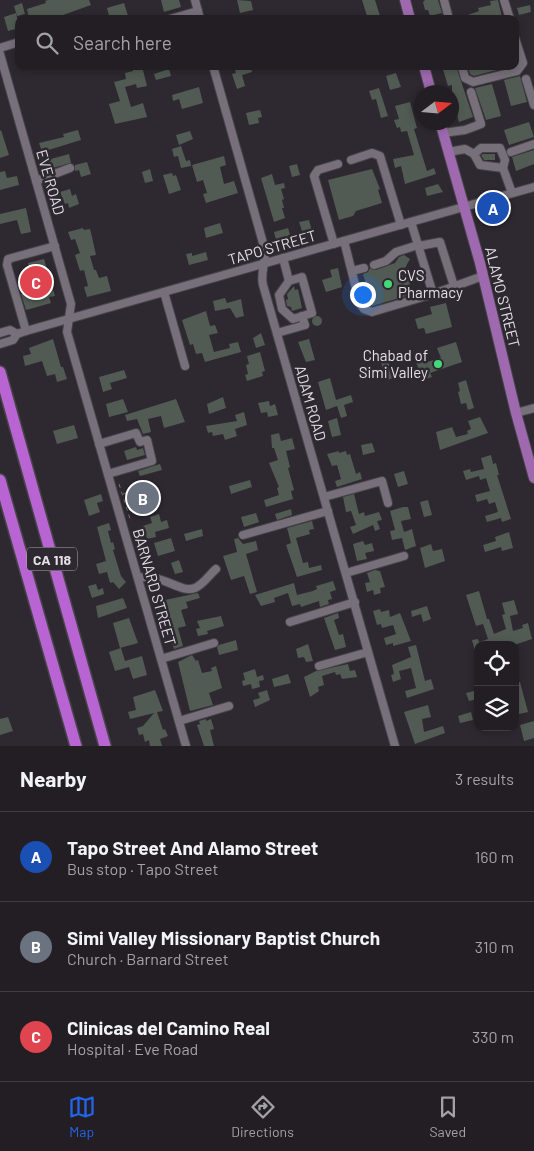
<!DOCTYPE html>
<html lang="en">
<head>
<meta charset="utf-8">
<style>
	:root { --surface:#221e24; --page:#2a272c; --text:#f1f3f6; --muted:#a2a2a6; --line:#3f3c41; --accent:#2563eb }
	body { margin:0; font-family:Barlow,sans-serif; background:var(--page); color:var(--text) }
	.controls { position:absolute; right:15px; bottom:15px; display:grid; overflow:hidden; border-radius:10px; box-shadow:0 2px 8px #0003 }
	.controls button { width:45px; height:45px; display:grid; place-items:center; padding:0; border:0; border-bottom:1px solid var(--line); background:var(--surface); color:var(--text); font:25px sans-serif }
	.compass { position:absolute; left:414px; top:85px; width:45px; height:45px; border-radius:50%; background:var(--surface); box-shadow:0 2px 8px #0003; rotate:74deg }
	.you { position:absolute; left:362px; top:294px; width:18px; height:18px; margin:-12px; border:4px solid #fff; border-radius:50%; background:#1a73e8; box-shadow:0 0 0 8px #1a73e833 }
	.badge { display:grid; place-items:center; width:32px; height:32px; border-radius:50%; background:var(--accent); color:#fff; font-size:16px; font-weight:700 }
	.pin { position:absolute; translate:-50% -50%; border:2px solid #fff; box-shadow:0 1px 5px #0006 }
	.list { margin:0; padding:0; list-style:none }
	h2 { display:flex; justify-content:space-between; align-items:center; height:65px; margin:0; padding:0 20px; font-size:21px }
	h2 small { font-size:16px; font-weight:400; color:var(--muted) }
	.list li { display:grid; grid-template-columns:32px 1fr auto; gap:15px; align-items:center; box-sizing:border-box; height:90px; padding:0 20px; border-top:1px solid var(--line) }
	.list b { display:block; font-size:19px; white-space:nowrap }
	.list p { margin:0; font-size:16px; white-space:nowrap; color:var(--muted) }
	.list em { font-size:16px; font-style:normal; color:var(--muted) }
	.icon { flex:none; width:28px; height:28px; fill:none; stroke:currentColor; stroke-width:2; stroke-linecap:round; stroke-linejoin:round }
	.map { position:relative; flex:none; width:534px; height:746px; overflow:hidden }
	.search { position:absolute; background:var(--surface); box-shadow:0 2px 8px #0003; left:15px; right:15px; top:15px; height:55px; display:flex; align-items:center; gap:12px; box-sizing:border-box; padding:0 18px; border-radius:10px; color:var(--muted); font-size:19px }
	.sheet { height:335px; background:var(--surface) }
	nav { display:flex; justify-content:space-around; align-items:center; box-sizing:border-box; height:70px; border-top:1px solid var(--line); background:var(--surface); font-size:14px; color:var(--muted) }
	nav a { display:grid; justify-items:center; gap:2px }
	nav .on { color:var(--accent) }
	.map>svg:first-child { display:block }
</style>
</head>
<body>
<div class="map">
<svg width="534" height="746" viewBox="0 0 534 746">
	<rect width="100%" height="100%" fill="#2e2830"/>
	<!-- building -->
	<g fill="#515b53">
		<path d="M89,0L91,5L52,19H29L27,9L46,3L45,1L48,0Z"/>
		<path d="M161,0H179L181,7L164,12Z"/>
		<path d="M237,0L251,1L253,10L240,13Z"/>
		<path d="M362,0H375L380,16L368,19Z"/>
		<path d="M425,0H438L442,13L430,16L428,10H425L423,2Z"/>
		<path d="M498,0L502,17L457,19L479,11L478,8L491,5L490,1Z"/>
		<path d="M22,3L25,14L17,16L14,6Z"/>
		<path d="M124,3L129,19H110L107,8Z"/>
		<path d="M530,5L531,12L519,15L517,8Z"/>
		<path d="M16,13L19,28L8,31L4,17Z"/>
		<path d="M132,66H142L147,86L137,88L136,84L125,87L131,107L143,103L147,117L115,124L109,104L120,101L114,82L126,79L125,73L133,71Z"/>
		<path d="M234,66H251L252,72L242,75L245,86L237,89L232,74L236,73Z"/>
		<path d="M442,66H456L473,117L459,122L452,96V85L448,86Z"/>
		<path d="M468,66H508V67L474,76L470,74Z"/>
		<path d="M169,69L171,76L156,80L154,74Z"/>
		<path d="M396,73L401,87L390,90L386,76Z"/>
		<path d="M520,76L527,102L511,106L504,80Z"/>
		<path d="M492,84L501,116L486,120L475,88Z"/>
		<path d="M199,87L203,103L182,109L179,99L173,101L172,95Z"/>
		<path d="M379,88L388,116L381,118L376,99L372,100L369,91Z"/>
		<path d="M410,102L417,128L414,129L427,171L434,168L436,174L405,184L401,166L395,168L393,159L414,155L407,131L401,132L400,127L397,128L394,120L399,119L395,106Z"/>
		<path d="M260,110L262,117L258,118L259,123L249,125L246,113Z"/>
		<path d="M529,122L534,137L509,145L504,130Z"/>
		<path d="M1,130L9,155L0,158V131Z"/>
		<path d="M78,130L81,140L42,152L39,143L64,137L63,134Z"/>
		<path d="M190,131L193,139L179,145L176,135Z"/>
		<path d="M181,146L186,161L190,160L191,166L181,168L178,156L174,157L172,149Z"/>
		<path d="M534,150V164L516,171L512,157Z"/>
		<path d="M69,154L71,163L49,169L47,160Z"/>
		<path d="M483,154H495V160H484L481,155Z"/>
		<path d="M224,156L226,165L220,167L224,184L234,181L238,193L206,203L203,194L207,193L203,180L197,182L192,165Z"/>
		<path d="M87,162L91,174L81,177L79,170L75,171V165Z"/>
		<path d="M297,164L300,175L292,177L289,166Z"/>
		<path d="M150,169L153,181L145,183L142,172Z"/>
		<path d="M372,169L380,189L378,190L382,203L356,211L353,216L339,220L328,180Z"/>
		<path d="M5,171L7,178L17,176L19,185L0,190V172Z"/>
		<path d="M172,173L173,176L176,175L181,190L169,194L163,175Z"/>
		<path d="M272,174L275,185L284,183L285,188L281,189L284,199L282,200L284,208H282L285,218L274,222L261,178Z"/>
		<path d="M438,184L443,192L427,196L425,188Z"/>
		<path d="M70,189L72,196L76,194L79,204L69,208L68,203L65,204L60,192Z"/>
		<path d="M26,208L31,232L21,234L17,220L0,224V214Z"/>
		<path d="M309,220L312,231L303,234L299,222Z"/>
		<path d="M220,223L223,233L206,238L204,228Z"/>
		<path d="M83,228L84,230L90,229L92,237L96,255L90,256L94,270H96L99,278L107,276L111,291L87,297L84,287L88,286L84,270L80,271L75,255L80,253L75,239L71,240L68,232Z"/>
		<path d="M288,228L291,238L277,243L274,232Z"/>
		<path d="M206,252L208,260L189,265L186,254L192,253V256Z"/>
		<path d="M404,255L410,259L405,268L413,294L372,306L363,274L368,272L370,268L376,270L395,263L399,257Z"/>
		<path d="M44,259L55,296L49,297L51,303L26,310L21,294L29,292L26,285L33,283L28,263Z"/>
		<path d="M338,268L342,287L326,292L322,280L332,277L330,270Z"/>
		<path d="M294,286L295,290L298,289L302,308L292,311L291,307L287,306L286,300L288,299L287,294Z"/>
		<path d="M225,298L227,303L241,299L244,316L236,318L230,308L215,311L213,301Z"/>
		<path d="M446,303L452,327L426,334L424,328L418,329L415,319L432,314L430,307Z"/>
		<path d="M206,311L210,326L215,325L218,333L209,335L214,352L230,348L229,344L238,342L241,352L205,362L202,353L196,354L193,344L190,345L182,320Z"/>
		<circle cx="317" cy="321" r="5"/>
		<path d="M261,333L265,345L256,348L253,338Z"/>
		<path d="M53,339L61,367H63L67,379L57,382L55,374L47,376L42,361L25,366L23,356L31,354L29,348Z"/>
		<path d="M309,339L315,360L306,362L298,342Z"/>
		<path d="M456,342L462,362L430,373L432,377L423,380L416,362L426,359L427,362L441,358L437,348Z"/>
		<path d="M260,352L265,371L262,372L263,376L247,381L245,375L248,374L246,365L249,364L247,356Z"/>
		<path d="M388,360L393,378L386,380L381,362Z"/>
		<path d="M124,370L127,378L110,383L112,389L103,392L99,377Z"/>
		<path d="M330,378L336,400L351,395L353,402L344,405L347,416L341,418L337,406L326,410L318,382Z"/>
		<path d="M466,380L474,408L468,410L466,403L461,404L458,392L460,391L458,383Z"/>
		<path d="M223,397L226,408L209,414L207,404Z"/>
		<path d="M123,399L128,412L109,417L106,404Z"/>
		<path d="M176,399L185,422L164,428L161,416L148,419L151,432L143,434L137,419L127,421L125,415Z"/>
		<path d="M269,401L270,406L275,404L278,415L268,417L267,412L261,413L258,403Z"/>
		<path d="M244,412L247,425L235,429L237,436L225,440L223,434L213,436L212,432L208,433L206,426L237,421L235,415Z"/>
		<path d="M480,417L488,433L440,450L436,432L452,427L456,437L468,434L467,431L471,429L468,421Z"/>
		<path d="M337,418L341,435L332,437L328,421Z"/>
		<path d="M74,425L78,438L57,444L53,431Z"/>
		<path d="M279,433L281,441L292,438L295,449L286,451L290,467L288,468L294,490L291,491L293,499L266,507L264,500L279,495L277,488L279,487L269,463L278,460L274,448H272L271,435Z"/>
		<path d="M372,443L375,452L363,455L361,445Z"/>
		<path d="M136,447L137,450L143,448L145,455L127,460L124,451Z"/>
		<path d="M339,451V453L346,451L347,455L350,454L356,474L360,472L362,479L337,487L335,481L341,479L337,465L332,466L327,454Z"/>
		<path d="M491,455L493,464L496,463L499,475H497L511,519L502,522L501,518L487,522L485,516L498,512L495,502L489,504L487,499L477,502L475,495L490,491L486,478L480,480L479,476L466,480L463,471L470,469L471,472L484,469L481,458Z"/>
		<path d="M160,464L162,470L140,476L138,471Z"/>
		<path d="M404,471L408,484L398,487L394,474Z"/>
		<path d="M250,480L252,487L231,494L229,486Z"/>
		<path d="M145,486V488L156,486L160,503L135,511L129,490Z"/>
		<path d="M101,494L103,501L97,503L100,512L89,516L84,500Z"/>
		<path d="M354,494L359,514L364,512L365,516L379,512L382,520L377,521L380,529L375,531L373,525L353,534L350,527L356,525L351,511L346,512L343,497Z"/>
		<path d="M428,500L432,515L424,517L420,502Z"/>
		<path d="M403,507H408L411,519L401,521L404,532L412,529L416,546L405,550L402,538L392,540L390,531L395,530L390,511Z"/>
		<path d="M291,509L292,515L277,520L275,514Z"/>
		<path d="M256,513L259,522L244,527L241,517Z"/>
		<path d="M159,514L161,522L167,520L169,528L155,532L156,537L147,539L143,526L152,523L150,517Z"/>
		<path d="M312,521L314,529L309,530L310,534L296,538L303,563L308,562L309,568L321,565L322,570L297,577L286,545L291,543L287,528Z"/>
		<path d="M109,523L111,530L108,531L111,543L113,542L115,549L113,550L121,576L126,582L119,589L113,582L110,583L107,572L99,574L96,564L106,561L97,527Z"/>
		<path d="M202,529L203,536L186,541L184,534Z"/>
		<path d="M509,532L513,548L502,551L501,547L485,552L483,545L496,541L495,537Z"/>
		<path d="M171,538L175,551L158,556L154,543Z"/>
		<path d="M238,538L243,544L256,541L258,550L246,554L257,592L250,594L244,576L231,580L223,556L237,552L234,539Z"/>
		<path d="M363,541L365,545L372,543L374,551L365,553L367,559L357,561L353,544Z"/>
		<path d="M431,544L433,551L442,549L445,561L425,568L420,548Z"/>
		<path d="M179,560L183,572L175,574L171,563Z"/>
		<path d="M375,570L380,571L385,587L380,588L381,593L374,595L373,590L367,592L365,583L370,582L367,573Z"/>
		<path d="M333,581L336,590L330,592L332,599L328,600L329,604L320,607L319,601L301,607L300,604L292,606L288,593L274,598L275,602L261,606L255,595L294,583L297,595L313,591L317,589L316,586Z"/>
		<path d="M96,584L98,590L103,588L104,594L92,598L88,586Z"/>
		<path d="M479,591L487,619H489L494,634L506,629L502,615L505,614L502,603L514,600L518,614L510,616L513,631L523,628L522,625L528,623L532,639L514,645H478L476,655L472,640L478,639L479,642L488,639L483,624L476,626L466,595Z"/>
		<path d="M198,593L200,598L186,602L188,608L181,610L186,626L178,628L183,646L174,649L165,620L169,619L165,600Z"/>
		<path d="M123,598L127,608L98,618L96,606Z"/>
		<path d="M427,606L431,619L423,622L421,614L412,617L411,611Z"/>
		<path d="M380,609L381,612L389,610L390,617L400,613L411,641L393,646V643L386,645L384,638L396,634L393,625L382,628L381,624L377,625L373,611Z"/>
		<path d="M338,613L339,618L334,620L339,635L343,634L346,647L335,650L324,618Z"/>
		<path d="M221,616L224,626L207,631L208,634L198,636L196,629L200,628L197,621Z"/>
		<path d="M129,618L138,643L120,648L113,623Z"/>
		<path d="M236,640L238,650L219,655L217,647L219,645Z"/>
		<path d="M308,644L313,661L306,662L304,657L298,658L296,649Z"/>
		<path d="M416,645L425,681L431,679L434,689L407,698L405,691L416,688L411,668L399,671L401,679L393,682L391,675L394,674L392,665L411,657L408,647Z"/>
		<path d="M121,648L125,661L142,656L147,675L133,679L129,667L115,671L109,652Z"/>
		<path d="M192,655L196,661L198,660L202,673L212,671L211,668L216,666L222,688L209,693L213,705L190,711L178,662Z"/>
		<path d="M348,664L350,671L355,670L357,677L342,679L340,674L336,675L335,672L322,676L324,685L318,687L319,691L310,697L304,677L316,671Z"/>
		<path d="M255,669L257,677L263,675L264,680L259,681L260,687L252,689L251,684L243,686L242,681L245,680L243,673Z"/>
		<path d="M288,674L291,683L274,687L272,679Z"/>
		<path d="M520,682L528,712L515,715V683Z"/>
		<path d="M155,690L163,711L157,712L163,730L165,729L168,736L160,739L162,746H150L149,740L145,742L143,734L139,735L137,728L143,726L154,713L130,719L128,712L136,710L133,697Z"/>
		<path d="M267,690L270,700L255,707L253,700L260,698L258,693Z"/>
		<path d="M478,690V699L469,701L466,693Z"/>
		<path d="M428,705L431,717L422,719L424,732L443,726L445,733L415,744L404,712Z"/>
		<path d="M471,712L473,720L460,723L458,716Z"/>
		<path d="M8,717L13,731L0,735V719Z"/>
		<path d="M206,719V721L211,719L214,729L210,730L214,746H204L197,725L200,724L199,721Z"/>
		<path d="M534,721V738L524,741L520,725Z"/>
	</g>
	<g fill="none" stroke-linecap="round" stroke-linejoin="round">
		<defs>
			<g id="minor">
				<path d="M195,0L200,19"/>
				<path d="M444,0L449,19"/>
				<path d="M504,0L510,19"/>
				<path d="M170,19L198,11"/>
				<path d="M0,48L19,42"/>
				<path d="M0,54L71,304L67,332L186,746"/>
				<path d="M213,66L265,250C266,262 260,273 263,285L395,746"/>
				<path d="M462,66L465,78L473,82L517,71L523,63L515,38"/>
				<path d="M526,79L534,105"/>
				<path d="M443,133L465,130L481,124L471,92"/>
				<path d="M448,152L465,149L474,154L480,165L503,168L512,193"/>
				<path d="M511,152L534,144"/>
				<path d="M474,154L481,148H500L505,160L503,168"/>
				<path d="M351,160L372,153L380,156L401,225"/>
				<path d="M36,181L70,168"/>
				<path d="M411,222L433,294L483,276"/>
				<path d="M344,241L360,304L364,309L372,312L433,294"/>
				<path d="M334,244L314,176L318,170L338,164"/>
				<path d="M419,246L440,242L454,286"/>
				<path d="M283,258L289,281L302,277L312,313L293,319L282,309L279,295L289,281"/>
				<path d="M374,265L386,261L396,252L418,245"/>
				<path d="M352,271L364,268"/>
				<path d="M164,292L185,366"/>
				<path d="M26,331L7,265L8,259L55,246"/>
				<path d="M0,333L10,330L17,334"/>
				<path d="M277,333L305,325L302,316"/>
				<path d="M0,344L13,340L17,334L26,331L534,187"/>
				<path d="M516,413L534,408"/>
				<path d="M99,444L136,433L140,442L147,440L152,461L108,474"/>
				<path d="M324,497L382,481L388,503"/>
				<path d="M243,535L328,511"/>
				<path d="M346,573L404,556"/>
				<path d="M138,578C161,572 180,594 195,588C204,584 209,575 216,569"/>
				<path d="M290,622L355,602"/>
				<path d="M161,659L214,643"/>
				<path d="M319,666L368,652"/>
				<path d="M179,721L229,706"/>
			</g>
			<g id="major">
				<path d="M405,0L410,19"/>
				<path d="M424,66L431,92"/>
				<path d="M440,122L480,263L516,413L534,478"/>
			</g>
			<g id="highway">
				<path d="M0,372L105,746"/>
				<path d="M0,480L76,746"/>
			</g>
		</defs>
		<!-- minor casing -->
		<use href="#minor" stroke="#474349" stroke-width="10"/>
		<!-- major casing -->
		<use href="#major" stroke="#474349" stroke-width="12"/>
		<!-- highway casing -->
		<use href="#highway" stroke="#474349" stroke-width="14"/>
		<!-- path -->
		<g stroke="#726d74" stroke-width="1" stroke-dasharray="4 4" stroke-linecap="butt">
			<path d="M119,484L131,522"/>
			<path d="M123,494L128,492L131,496"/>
		</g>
		<!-- minor -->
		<use href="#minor" stroke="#77707a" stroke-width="8"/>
		<!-- major -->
		<use href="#major" stroke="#9e69af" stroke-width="10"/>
		<!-- highway -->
		<use href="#highway" stroke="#b865d3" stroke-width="11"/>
	</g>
	<!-- markers -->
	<g fill="#46d779" stroke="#2e2830" stroke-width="2">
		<circle cx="388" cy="284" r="5"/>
		<circle cx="438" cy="364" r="5"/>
	</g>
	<g text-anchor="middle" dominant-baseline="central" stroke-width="5" stroke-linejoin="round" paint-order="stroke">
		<!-- shield labels -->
		<rect fill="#2e2830" stroke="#ada9af" stroke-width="1" x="27" y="547.5" width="50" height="23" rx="4"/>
		<g font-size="14" font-weight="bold" fill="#e4e0e6">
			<text x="52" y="559">CA 118</text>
		</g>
		<!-- street labels -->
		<g font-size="15" fill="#e4e0e6" stroke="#2e2830">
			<text transform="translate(51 182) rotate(74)">EVE ROAD</text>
			<text transform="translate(272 247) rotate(-16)">TAPO STREET</text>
			<text transform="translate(503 297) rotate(76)">ALAMO STREET</text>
			<text transform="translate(311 403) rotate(74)">ADAM ROAD</text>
			<text transform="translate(155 587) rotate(74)">BARNARD STREET</text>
		</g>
		<!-- poi labels -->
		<g font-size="15" fill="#e4e0e6" stroke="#2e2830" text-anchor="start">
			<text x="398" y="275">CVS<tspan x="398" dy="17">Pharmacy</tspan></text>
			<text x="428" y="355" text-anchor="end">Chabad of<tspan x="428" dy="17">Simi Valley</tspan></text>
		</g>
	</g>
</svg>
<div class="controls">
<button><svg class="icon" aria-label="locate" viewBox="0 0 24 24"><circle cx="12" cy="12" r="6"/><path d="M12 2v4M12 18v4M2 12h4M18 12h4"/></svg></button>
<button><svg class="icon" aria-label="layers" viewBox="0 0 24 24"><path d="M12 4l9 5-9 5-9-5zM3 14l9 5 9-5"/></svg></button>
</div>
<svg class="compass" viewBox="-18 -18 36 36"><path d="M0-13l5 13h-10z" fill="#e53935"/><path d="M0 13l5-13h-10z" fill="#a2a2a6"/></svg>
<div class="you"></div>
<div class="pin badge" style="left:493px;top:208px;background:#1a4fb4">A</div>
<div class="pin badge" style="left:143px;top:498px;background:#6b7280">B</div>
<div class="pin badge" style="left:36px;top:282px;background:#e0444e">C</div>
<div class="search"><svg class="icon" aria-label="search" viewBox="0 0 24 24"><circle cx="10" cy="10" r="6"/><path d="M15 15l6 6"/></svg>Search here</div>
</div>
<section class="sheet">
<h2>Nearby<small>3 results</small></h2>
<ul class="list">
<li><span class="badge" style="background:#1a4fb4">A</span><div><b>Tapo Street And Alamo Street</b><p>Bus stop · Tapo Street</p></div><em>160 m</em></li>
<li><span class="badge" style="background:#6b7280">B</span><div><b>Simi Valley Missionary Baptist Church</b><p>Church · Barnard Street</p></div><em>310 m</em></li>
<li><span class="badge" style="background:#e0444e">C</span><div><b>Clinicas del Camino Real</b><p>Hospital · Eve Road</p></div><em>330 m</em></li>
</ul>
</section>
<nav>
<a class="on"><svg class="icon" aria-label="map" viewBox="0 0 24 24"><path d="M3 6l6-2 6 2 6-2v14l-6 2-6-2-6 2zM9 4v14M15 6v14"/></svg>Map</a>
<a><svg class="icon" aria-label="directions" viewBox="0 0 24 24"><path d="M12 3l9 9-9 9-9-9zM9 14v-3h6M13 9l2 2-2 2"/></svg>Directions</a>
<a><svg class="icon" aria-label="saved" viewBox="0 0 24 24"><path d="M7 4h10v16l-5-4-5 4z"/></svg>Saved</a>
</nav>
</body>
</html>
